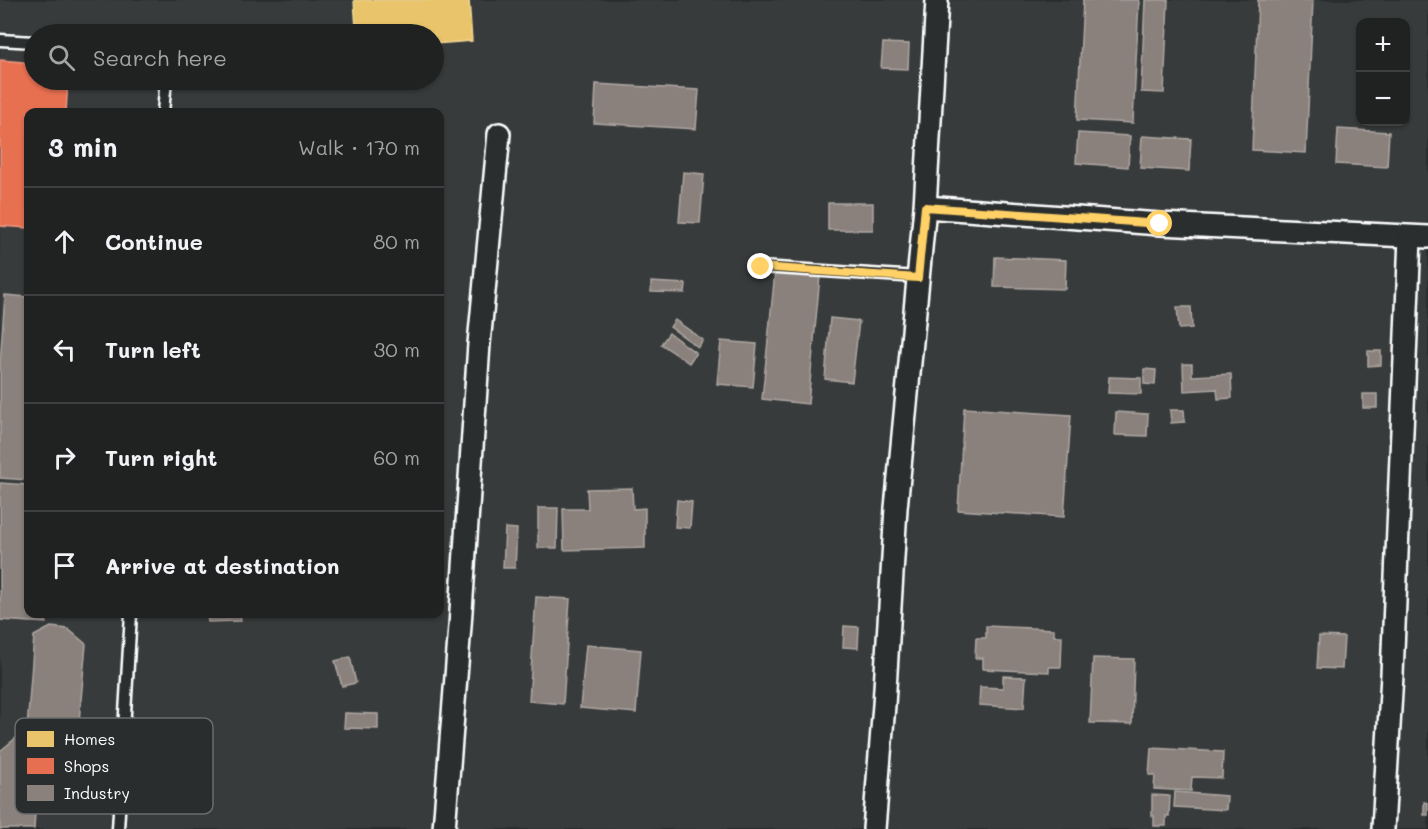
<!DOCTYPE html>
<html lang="en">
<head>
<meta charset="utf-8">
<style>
	:root { --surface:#202222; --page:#282a2a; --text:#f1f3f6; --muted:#a2a4a5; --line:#3d3f40 }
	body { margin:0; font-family:Mali,sans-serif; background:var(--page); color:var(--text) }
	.controls { position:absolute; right:18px; top:18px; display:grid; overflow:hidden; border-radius:12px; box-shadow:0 2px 4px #0004 }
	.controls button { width:54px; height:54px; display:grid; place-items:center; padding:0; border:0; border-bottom:2px solid var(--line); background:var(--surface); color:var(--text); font:30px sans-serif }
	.stop { position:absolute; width:18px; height:18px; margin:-14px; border:4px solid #ffd166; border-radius:50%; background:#fff }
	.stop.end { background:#ffd166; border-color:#fff; box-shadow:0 2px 6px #0008 }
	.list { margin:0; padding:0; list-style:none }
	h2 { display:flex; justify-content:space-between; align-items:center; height:78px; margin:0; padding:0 24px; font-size:26px }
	h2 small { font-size:20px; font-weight:400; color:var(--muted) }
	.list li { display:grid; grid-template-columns:39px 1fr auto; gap:18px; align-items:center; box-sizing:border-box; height:108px; padding:0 24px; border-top:2px solid var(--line) }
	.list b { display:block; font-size:22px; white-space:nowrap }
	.list em { font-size:20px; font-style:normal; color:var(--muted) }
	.icon { flex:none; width:33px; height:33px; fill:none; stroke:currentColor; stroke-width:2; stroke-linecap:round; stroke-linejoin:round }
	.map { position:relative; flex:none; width:1428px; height:829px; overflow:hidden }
	.search { position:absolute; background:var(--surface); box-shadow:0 2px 4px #0004; left:24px; top:24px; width:420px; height:66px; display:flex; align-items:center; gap:15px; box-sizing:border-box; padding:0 21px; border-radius:33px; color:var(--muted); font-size:22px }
	.panel { position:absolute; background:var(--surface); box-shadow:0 2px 4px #0004; left:24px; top:108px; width:420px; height:510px; border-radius:12px }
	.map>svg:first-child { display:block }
</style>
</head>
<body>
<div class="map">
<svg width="1428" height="829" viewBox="0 0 1428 829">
	<rect width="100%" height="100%" fill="#2a2d2e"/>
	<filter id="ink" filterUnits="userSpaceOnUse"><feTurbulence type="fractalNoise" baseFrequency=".0167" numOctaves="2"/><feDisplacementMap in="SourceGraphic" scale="12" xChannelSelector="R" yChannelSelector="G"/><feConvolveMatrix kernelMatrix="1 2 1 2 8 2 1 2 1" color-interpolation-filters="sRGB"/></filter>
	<g filter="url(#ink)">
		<!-- built -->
		<path fill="#373a3b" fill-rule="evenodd" d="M0,0H1428V829H0ZM1360,22H1406V122H1360ZM34,34H434V80H34ZM28,112H440V614H28Z"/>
		<!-- homes -->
		<path fill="#e9c46a" stroke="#f0d697" stroke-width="1.5" d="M354,0H469L472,41L434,44V34H405V25L356,28Z"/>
		<!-- shops -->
		<path fill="#e76f51" stroke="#ee9a85" stroke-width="1.5" d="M0,60L34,63V80H68L66,112H28V228L0,226Z"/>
		<!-- industry -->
		<g fill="#8a817c" stroke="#ada7a3" stroke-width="1.5">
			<path d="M1083,0H1139L1133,123L1077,120Z"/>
			<path d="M1145,0H1168L1164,93L1141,92Z"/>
			<path d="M1258,0H1313L1306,153L1252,150Z"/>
			<path d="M883,43L909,44L908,69L881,68Z"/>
			<path d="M596,84L699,90L696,129L594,123Z"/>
			<path d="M1338,129L1389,132L1387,167L1336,164Z"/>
			<path d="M1078,133L1130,136L1128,167L1076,163Z"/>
			<path d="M1142,136L1191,139L1189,171L1140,168Z"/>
			<path d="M683,172L704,174L700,223L679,222Z"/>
			<rect x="828" y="203" width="45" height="27"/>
			<path d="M995,257L1066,260L1065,289L994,287Z"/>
			<path d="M775,272L820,276L808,404L762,399Z"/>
			<path d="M651,282L686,284L685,293L651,292Z"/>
			<path d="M5,295L28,297V480L0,478V363Z"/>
			<path d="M1177,307H1191L1192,328L1179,329Z"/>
			<path d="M830,318L859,321L852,382L825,379Z"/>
			<path d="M675,320L703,340L698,347L670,327Z"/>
			<path d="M669,333L696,353L689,363L661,344Z"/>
			<path d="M721,341L757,344L753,387L717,384Z"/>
			<path d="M1368,351H1381V365L1368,366Z"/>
			<path d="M1183,364H1192V376L1231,374L1232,398L1218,399L1217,389L1184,391Z"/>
			<path d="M1144,369L1156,370L1155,385L1144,384Z"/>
			<path d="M1109,377L1141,378V394L1108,393Z"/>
			<rect x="1363" y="394" width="14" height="14"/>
			<path d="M964,408L1071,415L1064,517L958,510Z"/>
			<path d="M1170,410H1184L1185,422L1171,423Z"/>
			<path d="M1116,412L1148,414L1147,436L1115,435Z"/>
			<path d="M0,483L28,485V614H47L46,623L0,620Z"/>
			<path d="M632,488L633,509L645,508V548L564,550L563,509H588L587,489Z"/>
			<path d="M677,500L692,502L690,528L675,527Z"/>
			<path d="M538,508H558L557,548H538Z"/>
			<path d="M505,528L517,529L515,568H503Z"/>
			<path d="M536,597L570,599L563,704L529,701Z"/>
			<path d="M207,614H240L241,621L208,622Z"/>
			<path d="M844,626L859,627L858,648L843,647Z"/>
			<path d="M986,626L1054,629V636H1062L1061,667H1049V672L983,669V658H975L976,638H986Z"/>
			<path d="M51,627L68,629L86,644L78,733L106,735L102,798L43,793L42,812H35L34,829H0V751L27,729L34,636Z"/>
			<path d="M1319,636L1344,637L1342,669L1317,668Z"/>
			<path d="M586,645L641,650L636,713L580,708Z"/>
			<path d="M350,657L356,683L342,686L335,661Z"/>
			<path d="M1093,658L1134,659L1132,724L1090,723Z"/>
			<path d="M1003,676L1026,677L1024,708L979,705L980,687L1003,688Z"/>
			<path d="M345,713L378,714V729L344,728Z"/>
			<path d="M1151,748L1223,752L1222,778L1192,777L1191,791L1154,789L1155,775H1149Z"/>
			<path d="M1175,792L1227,796L1226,810L1174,807Z"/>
			<path d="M1152,795L1170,796L1169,816H1166V826H1154V816H1152Z"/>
			<path d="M1424,802L1428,803V815H1424Z"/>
		</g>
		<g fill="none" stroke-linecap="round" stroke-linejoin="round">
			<defs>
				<g id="lane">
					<path d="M0,40L34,42"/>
					<path d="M163,112L166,80"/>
					<path d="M761,267L918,277"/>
					<path d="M118,829L131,614"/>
				</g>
				<g id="street">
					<path d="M925,207L1160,224L1428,237"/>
					<path d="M444,829L460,626L479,344L499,134"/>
					<path d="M874,829L884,705L896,508L925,207L937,0"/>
					<path d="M1383,829L1392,675L1410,237"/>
				</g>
			</defs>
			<!-- lane casing -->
			<use href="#lane" stroke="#fff" stroke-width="15"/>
			<!-- street casing -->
			<use href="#street" stroke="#fff" stroke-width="26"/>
			<!-- lane -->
			<use href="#lane" stroke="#2a2d2e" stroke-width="10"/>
			<!-- street -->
			<use href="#street" stroke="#2a2d2e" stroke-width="21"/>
		</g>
	</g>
	<g fill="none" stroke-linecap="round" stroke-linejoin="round" filter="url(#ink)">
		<!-- route -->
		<path stroke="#ffd166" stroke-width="8" d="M761,267L918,278L925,207L1160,224"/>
	</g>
	<!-- legend -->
	<rect x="15" y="718" width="198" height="96" rx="9" fill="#2a2d2e" stroke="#6a6c6d" stroke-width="1.5"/>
	<rect x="27" y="731" width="27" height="16" fill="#e9c46a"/>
	<rect x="27" y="758" width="27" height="16" fill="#e76f51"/>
	<rect x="27" y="785" width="27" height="16" fill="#8a817c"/>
	<g font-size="16" fill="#fff">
		<text x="64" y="745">Homes</text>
		<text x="64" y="772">Shops</text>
		<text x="64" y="799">Industry</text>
	</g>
</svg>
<div class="controls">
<button>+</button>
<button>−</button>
</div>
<div class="stop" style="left:1160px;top:224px"></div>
<div class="stop end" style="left:761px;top:267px"></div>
<div class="search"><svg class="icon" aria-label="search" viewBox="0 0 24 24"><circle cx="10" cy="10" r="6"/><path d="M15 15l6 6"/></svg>Search here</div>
<section class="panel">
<h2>3 min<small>Walk · 170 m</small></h2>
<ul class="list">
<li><svg class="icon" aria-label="ahead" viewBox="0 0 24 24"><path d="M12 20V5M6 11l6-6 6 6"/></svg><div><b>Continue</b></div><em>80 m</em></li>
<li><svg class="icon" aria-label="left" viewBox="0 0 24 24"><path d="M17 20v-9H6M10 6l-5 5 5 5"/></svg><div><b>Turn left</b></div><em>30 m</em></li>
<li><svg class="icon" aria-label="right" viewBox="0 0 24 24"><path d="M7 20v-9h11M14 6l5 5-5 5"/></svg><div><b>Turn right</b></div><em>60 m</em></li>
<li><svg class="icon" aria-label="arrive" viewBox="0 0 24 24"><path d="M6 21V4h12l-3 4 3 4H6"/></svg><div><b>Arrive at destination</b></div></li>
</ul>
</section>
</div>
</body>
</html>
